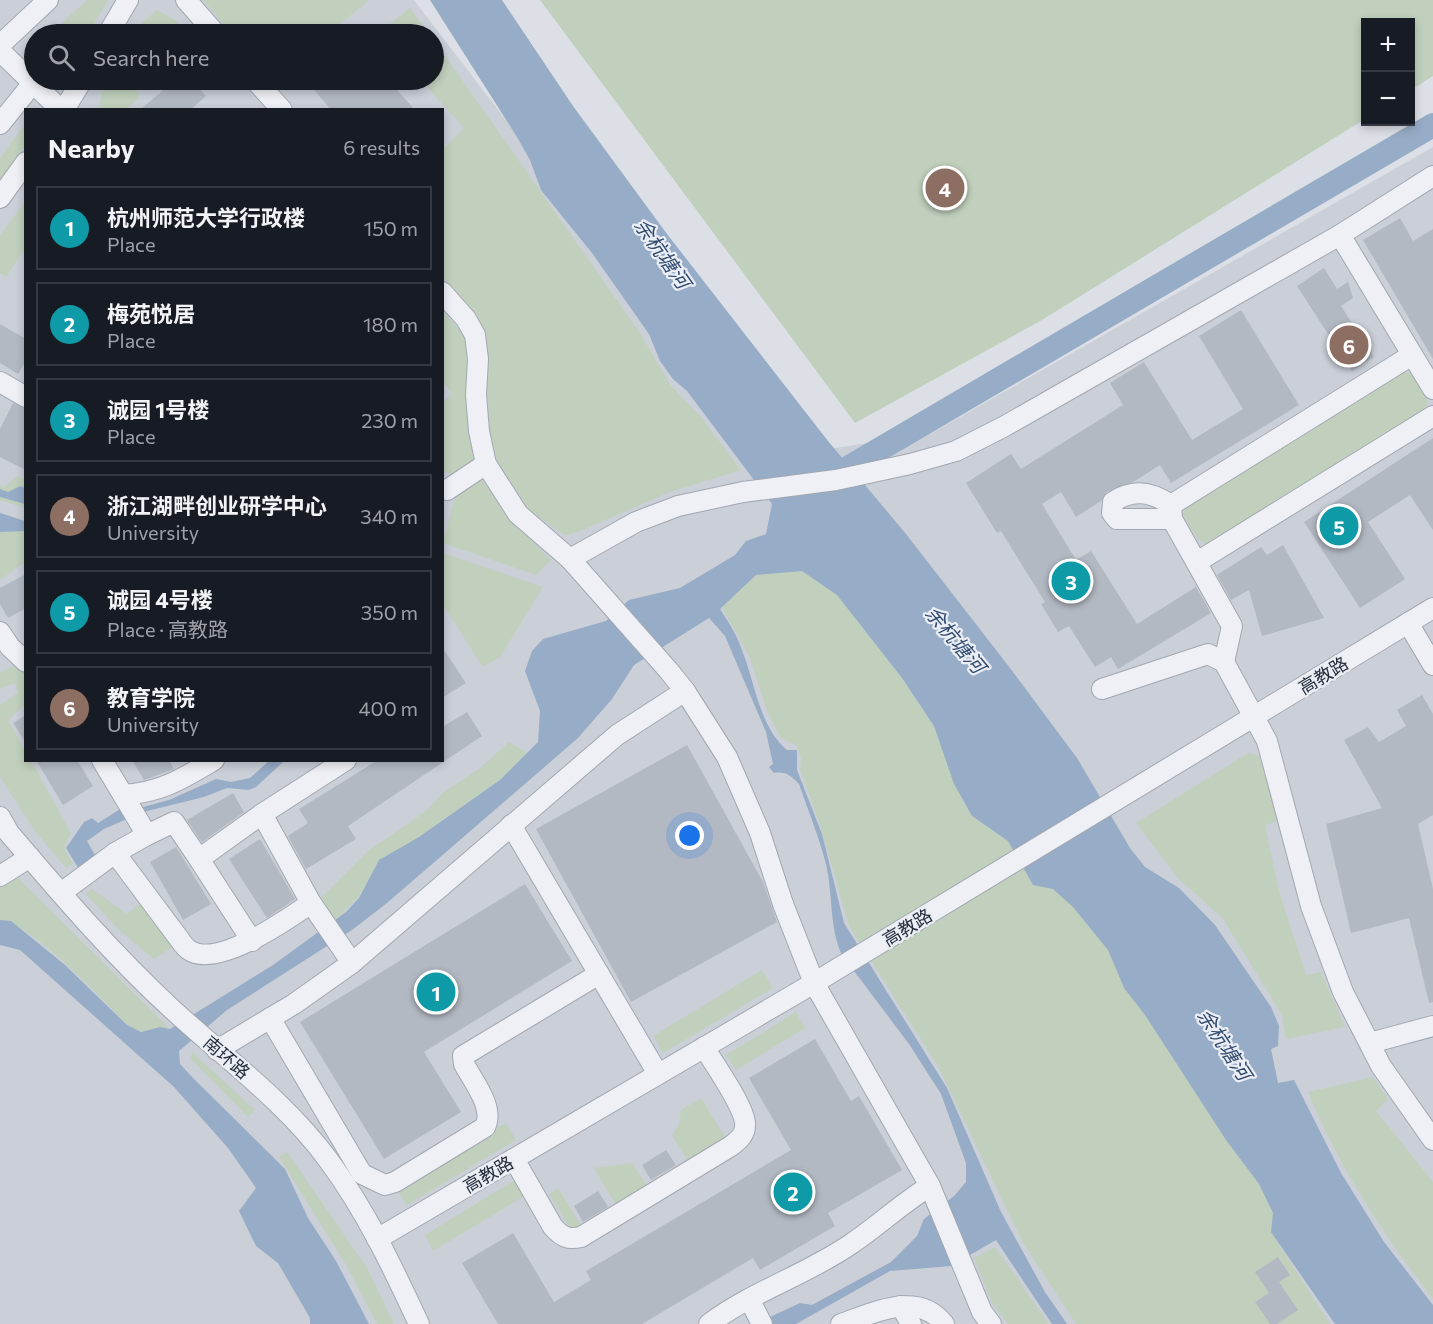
<!DOCTYPE html>
<html lang="en">
<head>
<meta charset="utf-8">
<style>
	:root { --surface:#171b24; --page:#20242c; --text:#f1f3f6; --muted:#9ea1a6; --line:#363941; --accent:#cc4051 }
	body { margin:0; font-family:Commissioner,"Noto Sans SC",sans-serif; background:var(--page); color:var(--text) }
	.controls { position:absolute; right:18px; top:18px; display:grid; overflow:hidden; border-radius:0px; box-shadow:0 3px 9px #0003 }
	.controls button { width:54px; height:54px; display:grid; place-items:center; padding:0; border:0; border-bottom:2px solid var(--line); background:var(--surface); color:var(--text); font:30px sans-serif }
	.you { position:absolute; left:690px; top:836px; width:21px; height:21px; margin:-15px; border:4px solid #fff; border-radius:50%; background:#1a73e8; box-shadow:0 0 0 9px #1a73e833 }
	.badge { display:grid; place-items:center; width:39px; height:39px; border-radius:50%; background:var(--accent); color:#fff; font-size:20px; font-weight:700 }
	.pin { position:absolute; translate:-50% -50%; border:3px solid #fff; box-shadow:0 2px 6px #0006 }
	.list { margin:0; padding:0; list-style:none }
	h2 { display:flex; justify-content:space-between; align-items:center; height:78px; margin:0; padding:0 24px; font-size:26px }
	h2 small { font-size:20px; font-weight:400; color:var(--muted) }
	.list li { display:grid; grid-template-columns:39px 1fr auto; gap:18px; align-items:center; box-sizing:border-box; height:84px; margin:0 12px 12px; padding:0 12px; border:2px solid var(--line); border-radius:0px }
	.list b { display:block; font-size:22px; white-space:nowrap }
	.list p { margin:0; font-size:20px; white-space:nowrap; color:var(--muted) }
	.list em { font-size:20px; font-style:normal; color:var(--muted) }
	.icon { flex:none; width:33px; height:33px; fill:none; stroke:currentColor; stroke-width:2; stroke-linecap:round; stroke-linejoin:round }
	.map { position:relative; flex:none; width:1433px; height:1324px; overflow:hidden }
	.search { position:absolute; background:var(--surface); box-shadow:0 3px 9px #0003; left:24px; top:24px; width:420px; height:66px; display:flex; align-items:center; gap:15px; box-sizing:border-box; padding:0 21px; border-radius:33px; color:var(--muted); font-size:22px }
	.panel { position:absolute; background:var(--surface); box-shadow:0 3px 9px #0003; left:24px; top:108px; width:420px; height:654px; border-radius:0px }
	.map>svg:first-child { display:block }
</style>
</head>
<body>
<div class="map">
<svg width="1433" height="1324" viewBox="0 0 1433 1324">
	<rect width="100%" height="100%" fill="#dce0e6"/>
	<!-- built -->
	<path fill="#cacfd8" fill-rule="evenodd" d="M0,0H414L765,459L932,433L1433,147V1324H0ZM34,34H434V80H34ZM26,110H442V760H26Z"/>
	<!-- green -->
	<g fill="#c1d0bd">
		<path d="M87,0H108L88,34H50Z"/>
		<path d="M203,0H370L327,34H232Z"/>
		<path d="M540,0H1433V76L1411,90L1410,22H1366L1365,119L1042,320L855,423Z"/>
		<path d="M410,8L429,34H382L380,32Z"/>
		<path d="M157,10L174,19L188,34H136L142,23Z"/>
		<path d="M434,40L640,333L671,386L701,417L741,470L670,492L578,532L564,535L522,505L498,463L490,434L484,332L443,277V149L464,128L421,80H434Z"/>
		<path d="M110,80H135L139,98L127,109H99L101,96Z"/>
		<path d="M25,124V146L0,182V158Z"/>
		<path d="M25,202V248L6,277L0,273V235Z"/>
		<path d="M442,310L465,336L474,461L454,476L443,471V402L452,393L443,382Z"/>
		<path d="M1402,372L1413,374L1428,402L1425,412L1208,546L1198,539L1182,515L1186,506Z"/>
		<path d="M17,476L25,480V508L0,500V485L4,487Z"/>
		<path d="M479,477L524,533L551,560L536,575L443,543L456,494Z"/>
		<path d="M19,530L25,531V562L0,580V532Z"/>
		<path d="M443,553L543,587L500,657L483,667L443,605Z"/>
		<path d="M802,571L837,595L902,678L934,726L961,798L972,816L1008,841L1033,885L1053,888L1073,907L1108,950L1124,988L1145,1015L1226,1140L1259,1184L1273,1213L1271,1232L1330,1324H1076L1022,1241L939,1068L849,926L819,822L800,770L801,759L797,746L781,738L767,711L750,658L722,607L756,575Z"/>
		<path d="M25,666V705L8,720L25,751L26,760L31,761L71,833L64,848L73,864L66,868L35,831L0,777V705L18,693L15,683L0,689V673L10,667Z"/>
		<path d="M509,742L527,753L500,780L419,837L379,860L358,898L335,920L329,915L321,898L368,851L426,811L445,791L479,769Z"/>
		<path d="M1248,753L1259,756L1279,821L1265,825L1279,891L1306,975L1321,972L1345,1027L1286,1039L1282,1015L1223,919L1178,878L1136,823Z"/>
		<path d="M16,876L170,1029L160,1027L141,1032L127,1025C105,1001 29,922 0,920V886Z"/>
		<path d="M92,889L127,914L143,901L176,945L154,959L119,930L86,894Z"/>
		<path d="M762,970L773,988L663,1053L653,1036Z"/>
		<path d="M796,1012L805,1028L736,1070L726,1055Z"/>
		<path d="M192,1052L255,1110L248,1117L191,1059Z"/>
		<path d="M1373,1077L1388,1099L1376,1111L1433,1182V1299C1384,1235 1339,1167 1308,1092Z"/>
		<path d="M701,1098L726,1139L689,1163L672,1135L679,1124L681,1110Z"/>
		<path d="M506,1123L516,1140L407,1205L396,1188Z"/>
		<path d="M287,1152L367,1268L394,1324H377L345,1263L279,1157Z"/>
		<path d="M632,1163L648,1188L618,1208L594,1168Z"/>
		<path d="M516,1179L526,1195L433,1251L425,1235Z"/>
		<path d="M558,1188L582,1227L571,1230L549,1194Z"/>
		<path d="M995,1247L1049,1324H1008L992,1303L974,1258Z"/>
	</g>
	<!-- water -->
	<g fill="#97acc6">
		<path d="M430,0H502L573,106L667,234L828,441L906,534L1010,668L1077,758L1130,848L1145,867L1179,888L1215,925L1271,1007L1279,1026L1278,1046L1271,1049L1278,1083L1294,1080L1341,1173L1384,1242L1433,1305V1324H1335L1271,1232L1273,1213L1259,1184L1226,1140L1145,1015L1124,988L1108,950L1073,907L1053,889L1033,885L1008,841L972,816L954,784L934,726L902,678L837,595L802,571L756,575L720,609C729,623 737,635 742,650C755,683 759,726 787,750H797V770L822,834L844,923L947,1088L1001,1212L1045,1292L1067,1324H1052L996,1240L951,1266L890,1271L796,1324H755L800,1303L812,1305L891,1262L917,1236L924,1219L954,1196L966,1182V1163L941,1094L909,1044L842,955C829,927 833,894 826,864C819,837 808,810 799,784C791,776 786,771 774,773L769,767L773,764L766,732L725,636L709,618L634,665L612,699L578,738L387,903L352,930L227,1010L179,1051L180,1064L193,1078L285,1169L308,1218L336,1261L369,1324H310V1318L278,1263L256,1246L239,1211L256,1188L228,1148L174,1087L20,950L0,945V920L11,921L65,965L127,1025L141,1032L160,1027L170,1029L273,965L346,912L359,898L379,860L419,837L500,780L538,742L540,711L525,671L532,651L543,639L606,621L629,600L680,588L735,555L746,541L766,534L772,504L687,391L673,379L660,361L649,334L592,253L541,190L530,160L517,137Z"/>
		<path d="M20,486L25,488V504L0,497V489L8,492Z"/>
		<path d="M0,513L25,521V531L0,532Z"/>
		<path d="M269,761H284L256,787L249,790L227,788L204,797L143,812L104,829L87,841L96,857L79,869L66,848L84,822L92,818L98,823L122,808L143,807L169,800L216,779L231,782L250,778Z"/>
	</g>
	<g fill="none" stroke-linecap="round" stroke-linejoin="round">
		<!-- river -->
		<path stroke="#97acc6" stroke-width="24" d="M822,483L1433,125"/>
	</g>
	<!-- building -->
	<g fill="#b3b9c3">
		<path d="M175,80H192L206,96L190,110H140Z"/>
		<path d="M316,80H388L415,110H331L310,85Z"/>
		<path d="M1400,218L1413,241L1433,229V359L1363,240Z"/>
		<path d="M1324,268L1337,289L1348,282L1353,298L1341,306L1374,357L1352,371L1297,286Z"/>
		<path d="M1241,310L1299,405L1171,483L1160,465L1133,482L1107,492L1101,501L1076,517L1061,492L1042,504L1076,560L1091,551L1137,624L1196,587L1211,613L1118,669L1111,657L1095,667L1069,626L1058,632L1041,604L1045,602L1001,531L997,533L966,483L1011,454L1021,469L1123,405L1110,383L1144,362L1192,440L1243,409L1199,336Z"/>
		<path d="M0,324L26,339V361L18,374L0,363Z"/>
		<path d="M13,403L26,409V470L0,457V429Z"/>
		<path d="M1433,438V530L1410,495L1368,522L1405,579L1360,608L1304,522Z"/>
		<path d="M1283,545L1324,618L1262,636L1249,590L1231,600L1217,575L1261,547L1267,555Z"/>
		<path d="M26,574V608L8,618L0,604V588Z"/>
		<path d="M442,647L466,683L442,698Z"/>
		<path d="M1422,695L1433,714V815L1418,824L1433,889V1002L1429,1003L1409,918L1351,933L1326,824L1382,808L1344,740L1368,727L1379,742L1406,726L1397,710Z"/>
		<path d="M467,712L482,736L348,826L356,839L306,869L288,836L308,823L299,809L378,760H442V727Z"/>
		<path d="M26,715V743L13,723Z"/>
		<path d="M687,745L763,882L777,922L631,1002L536,829Z"/>
		<path d="M36,760H77L93,786L63,805Z"/>
		<path d="M132,760H169L174,769L144,780Z"/>
		<path d="M233,793L244,812L202,842L187,820Z"/>
		<path d="M260,839L295,899L267,918L229,859Z"/>
		<path d="M176,847L211,904L183,920L150,862Z"/>
		<path d="M525,884L572,961L424,1052L461,1112L384,1159L300,1022Z"/>
		<path d="M815,1039L851,1101L859,1096L902,1170L828,1213L835,1226L760,1270L753,1258L642,1324H498L462,1263L513,1233L554,1302L591,1280L586,1271L791,1150L749,1078Z"/>
		<path d="M666,1150L676,1165L651,1180L642,1165Z"/>
		<path d="M598,1191L608,1207L583,1222L574,1206Z"/>
		<path d="M1278,1257L1290,1275L1279,1282L1298,1310L1277,1324H1270L1255,1302L1269,1293L1255,1272Z"/>
	</g>
	<g fill="none" stroke-linecap="round" stroke-linejoin="round">
		<defs>
			<g id="minor">
				<path d="M186,0L216,34"/>
				<path d="M108,34L128,0"/>
				<path d="M0,45L48,0"/>
				<path d="M0,51L61,110"/>
				<path d="M255,80L282,110"/>
				<path d="M64,110L82,80"/>
				<path d="M0,124L33,83"/>
				<path d="M1433,176L1340,235L1433,389"/>
				<path d="M0,198L26,162"/>
				<path d="M442,292L466,319L475,335L478,359L476,395L479,431L486,464L518,514L570,559L669,671L685,691L727,757L760,833L783,904L814,983L930,1186C902,1203 878,1226 851,1244C806,1275 753,1291 709,1324"/>
				<path d="M0,382L26,397"/>
				<path d="M447,490L486,464"/>
				<path d="M1171,505L1412,355"/>
				<path d="M1172,519H1117L1112,513L1113,502C1133,488 1152,492 1171,505L1172,519L1232,626L1224,662"/>
				<path d="M570,559L636,522L678,506L743,492L836,480L910,464L956,451L1005,426L1340,235"/>
				<path d="M1197,562L1433,416"/>
				<path d="M1408,623L1433,665"/>
				<path d="M0,632L10,647L26,662"/>
				<path d="M1102,689L1208,654L1224,662L1267,741L1311,906L1343,992L1381,1066L1433,1140"/>
				<path d="M102,760L147,835L115,853"/>
				<path d="M346,760L262,814L311,903L352,963"/>
				<path d="M123,795C162,792 182,779 214,760"/>
				<path d="M0,817L9,833C61,894 113,955 173,1010C226,1059 286,1102 329,1161C366,1211 393,1268 419,1324"/>
				<path d="M511,825L658,1074"/>
				<path d="M147,835L174,822L199,859"/>
				<path d="M0,876L30,857"/>
				<path d="M61,893L115,853L180,940C182,943 186,948 189,950C217,969 288,919 311,903"/>
				<path d="M252,941L199,859L262,814"/>
				<path d="M270,1018L362,1174L385,1185L395,1182L485,1127C495,1108 473,1081 464,1064L463,1056L599,974"/>
				<path d="M1370,1043L1433,1026"/>
				<path d="M217,1050L294,1004L352,963L617,735L685,691"/>
				<path d="M514,1159L553,1227C562,1237 568,1240 581,1237L731,1146C739,1140 746,1134 745,1123C744,1106 714,1064 704,1047"/>
				<path d="M930,1186L982,1312L991,1324"/>
				<path d="M377,1239L814,983L1433,608"/>
				<path d="M749,1299L762,1324"/>
				<path d="M901,1306L911,1324"/>
				<path d="M841,1324C874,1313 918,1290 944,1324"/>
			</g>
		</defs>
		<!-- minor casing -->
		<use href="#minor" stroke="#a2a7b0" stroke-width="22"/>
		<!-- minor -->
		<use href="#minor" stroke="#eef0f5" stroke-width="20"/>
	</g>
	<g text-anchor="middle" dominant-baseline="central" stroke-width="4.5" stroke-linejoin="round" paint-order="stroke">
		<!-- street labels -->
		<g font-size="18" fill="#262d3c" stroke="#ebeef4">
			<text transform="translate(1323 675) rotate(-31)">高教路</text>
			<text transform="translate(907 927) rotate(-31)">高教路</text>
			<text transform="translate(227 1057) rotate(41)">南环路</text>
			<text transform="translate(488 1174) rotate(-30)">高教路</text>
		</g>
		<!-- water labels -->
		<g font-size="20" font-style="italic" fill="#314b6f" stroke="#ebeef4">
			<text transform="translate(663 253) rotate(55)">余杭塘河</text>
			<text transform="translate(956 639) rotate(50)">余杭塘河</text>
			<text transform="translate(1225 1044) rotate(57)">余杭塘河</text>
		</g>
	</g>
</svg>
<div class="controls">
<button>+</button>
<button>−</button>
</div>
<div class="you"></div>
<div class="pin badge" style="left:436px;top:992px;background:#0f9aa8">1</div>
<div class="pin badge" style="left:793px;top:1192px;background:#0f9aa8">2</div>
<div class="pin badge" style="left:1071px;top:581px;background:#0f9aa8">3</div>
<div class="pin badge" style="left:945px;top:188px;background:#8d6e63">4</div>
<div class="pin badge" style="left:1339px;top:526px;background:#0f9aa8">5</div>
<div class="pin badge" style="left:1349px;top:345px;background:#8d6e63">6</div>
<div class="search"><svg class="icon" aria-label="search" viewBox="0 0 24 24"><circle cx="10" cy="10" r="6"/><path d="M15 15l6 6"/></svg>Search here</div>
<section class="panel">
<h2>Nearby<small>6 results</small></h2>
<ul class="list">
<li><span class="badge" style="background:#0f9aa8">1</span><div><b>杭州师范大学行政楼</b><p>Place</p></div><em>150 m</em></li>
<li><span class="badge" style="background:#0f9aa8">2</span><div><b>梅苑悦居</b><p>Place</p></div><em>180 m</em></li>
<li><span class="badge" style="background:#0f9aa8">3</span><div><b>诚园 1号楼</b><p>Place</p></div><em>230 m</em></li>
<li><span class="badge" style="background:#8d6e63">4</span><div><b>浙江湖畔创业研学中心</b><p>University</p></div><em>340 m</em></li>
<li><span class="badge" style="background:#0f9aa8">5</span><div><b>诚园 4号楼</b><p>Place · 高教路</p></div><em>350 m</em></li>
<li><span class="badge" style="background:#8d6e63">6</span><div><b>教育学院</b><p>University</p></div><em>400 m</em></li>
</ul>
</section>
</div>
</body>
</html>
